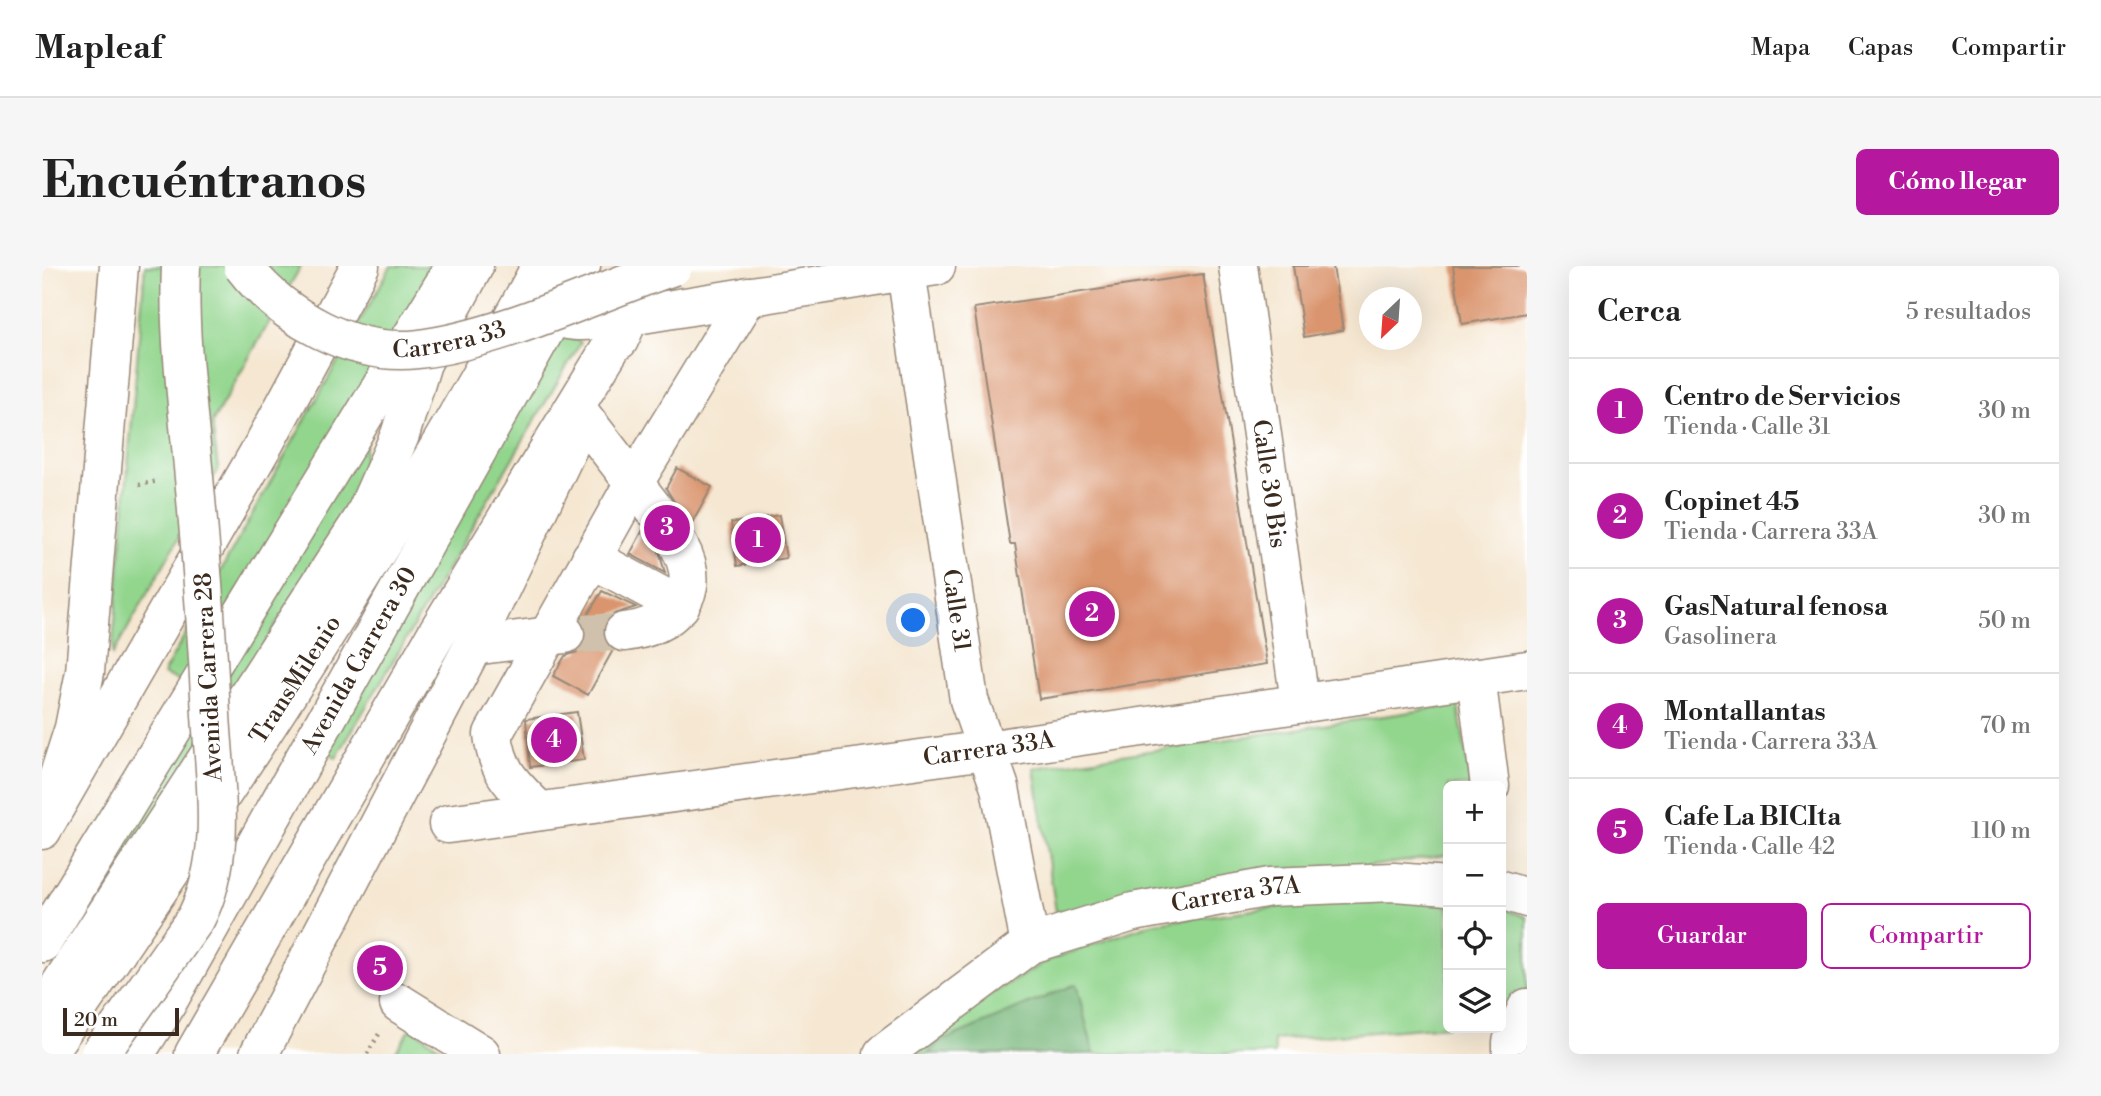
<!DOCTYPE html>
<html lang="es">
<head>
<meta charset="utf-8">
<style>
	:root { --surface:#fff; --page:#f6f6f6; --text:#222; --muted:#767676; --line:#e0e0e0; --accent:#b5179e }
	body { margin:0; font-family:"Libre Bodoni",serif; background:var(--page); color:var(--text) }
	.controls { position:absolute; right:21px; bottom:21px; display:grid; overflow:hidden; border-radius:10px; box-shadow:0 7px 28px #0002 }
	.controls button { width:63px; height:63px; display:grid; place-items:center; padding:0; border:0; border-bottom:2px solid var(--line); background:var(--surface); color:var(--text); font:35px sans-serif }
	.compass { position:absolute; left:1317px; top:21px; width:63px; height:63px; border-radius:50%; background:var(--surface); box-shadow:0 7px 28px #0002; rotate:205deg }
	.scale { position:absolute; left:21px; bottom:18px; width:116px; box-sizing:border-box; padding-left:7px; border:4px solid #3b2a1e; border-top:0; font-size:19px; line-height:24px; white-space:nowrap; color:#3b2a1e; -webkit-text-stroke:5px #fff; paint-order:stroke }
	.you { position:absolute; left:872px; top:355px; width:24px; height:24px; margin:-18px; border:5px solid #fff; border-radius:50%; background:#1a73e8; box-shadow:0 0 0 10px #1a73e833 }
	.badge { display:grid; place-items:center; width:46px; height:46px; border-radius:50%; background:var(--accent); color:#fff; font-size:23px; font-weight:700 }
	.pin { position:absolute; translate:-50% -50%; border:4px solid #fff; box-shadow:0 2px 7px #0006 }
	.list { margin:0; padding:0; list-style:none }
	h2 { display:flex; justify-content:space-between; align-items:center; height:91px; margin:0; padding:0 28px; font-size:30px }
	h2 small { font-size:23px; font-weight:400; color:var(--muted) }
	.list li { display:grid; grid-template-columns:46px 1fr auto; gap:21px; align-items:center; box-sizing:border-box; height:105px; padding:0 28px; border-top:2px solid var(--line) }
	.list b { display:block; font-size:26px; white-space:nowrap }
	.list p { margin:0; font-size:23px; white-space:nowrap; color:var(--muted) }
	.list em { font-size:23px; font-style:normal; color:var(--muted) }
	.actions { display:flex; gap:14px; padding:21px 28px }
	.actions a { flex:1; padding:16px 0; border:2px solid var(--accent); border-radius:10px; text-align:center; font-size:24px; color:var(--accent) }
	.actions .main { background:var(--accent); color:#fff }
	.icon { flex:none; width:38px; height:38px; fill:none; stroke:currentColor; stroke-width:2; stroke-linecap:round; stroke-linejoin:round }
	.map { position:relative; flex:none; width:1485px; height:788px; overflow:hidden; border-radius:10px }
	header { display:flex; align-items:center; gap:42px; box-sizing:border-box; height:98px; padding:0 35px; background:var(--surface); border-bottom:2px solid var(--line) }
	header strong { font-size:33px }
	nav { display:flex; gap:38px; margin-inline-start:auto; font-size:24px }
	.intro { display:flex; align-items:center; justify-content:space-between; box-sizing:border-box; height:168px; padding:0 42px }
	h1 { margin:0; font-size:49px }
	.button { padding:18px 32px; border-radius:10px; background:var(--accent); color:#fff; font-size:24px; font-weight:700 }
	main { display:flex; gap:42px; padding:0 42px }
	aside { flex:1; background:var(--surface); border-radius:10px; box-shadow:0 7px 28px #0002 }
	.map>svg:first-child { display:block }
</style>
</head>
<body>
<header>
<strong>Mapleaf</strong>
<nav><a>Mapa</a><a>Capas</a><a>Compartir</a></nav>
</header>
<div class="intro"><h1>Encuéntranos</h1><a class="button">Cómo llegar</a></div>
<main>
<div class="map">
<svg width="1485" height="788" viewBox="0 0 1485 788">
	<rect width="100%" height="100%" fill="#fff"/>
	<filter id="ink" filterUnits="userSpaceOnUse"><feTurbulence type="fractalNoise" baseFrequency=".0143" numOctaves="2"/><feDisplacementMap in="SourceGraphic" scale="14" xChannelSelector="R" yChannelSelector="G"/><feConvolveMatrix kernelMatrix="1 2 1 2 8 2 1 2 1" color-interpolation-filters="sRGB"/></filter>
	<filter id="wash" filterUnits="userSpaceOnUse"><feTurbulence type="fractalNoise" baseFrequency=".00686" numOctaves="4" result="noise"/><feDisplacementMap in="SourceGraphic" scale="28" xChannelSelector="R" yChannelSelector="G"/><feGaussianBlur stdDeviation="1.57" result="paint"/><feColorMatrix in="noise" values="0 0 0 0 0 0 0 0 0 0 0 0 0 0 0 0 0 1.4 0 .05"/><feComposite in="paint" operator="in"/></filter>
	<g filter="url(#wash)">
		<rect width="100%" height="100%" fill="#f5e7d1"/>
		<!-- green -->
		<g fill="#92d58d" stroke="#668056" stroke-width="2">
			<path d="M103,0H259L170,157L176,203L70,390Z"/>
			<path d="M349,0H396L140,416L121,408Z"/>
			<path d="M511,66L539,76L294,492L283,484Z"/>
			<path d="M326,163L318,217L297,260L48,650L33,642Z"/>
			<path d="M1416,439L1429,520H1406V589L1014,646L992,502Z"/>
			<path d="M1319,630L1406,637V760L1232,774L1233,788H1052L1033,719L898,776L886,788H872L949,728L1007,694L1112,657Z"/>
			<path d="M1459,642L1485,651V788H1451L1449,762H1459Z"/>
			<path d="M369,762L407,788H352Z"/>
		</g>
		<!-- forest -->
		<path fill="#75b678" stroke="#58704b" stroke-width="2" d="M1034,718L1052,788H886L897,776Z"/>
		<g id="blocks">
			<!-- building -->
			<g fill="#da956e">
				<path d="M1251,0H1291L1301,64L1262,71Z"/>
				<path d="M1411,0H1485V47L1420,58Z"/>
				<path d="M1161,8L1225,398L997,433L973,278H968L932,42Z"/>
				<path d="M635,202L670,221L648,261L629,260L619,267L615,278L623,307L588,288L602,262L616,264L626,260L632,252L634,239L624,222Z"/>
				<path d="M737,249L744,292L695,300L689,257Z"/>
				<path d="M560,325L594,341L568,349L562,358L561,371L571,384L546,429L511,410L523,390L536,386L543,377L545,366L541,357Z"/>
				<path d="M535,446L542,494L488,501L484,453Z"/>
			</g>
		</g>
	</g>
	<g filter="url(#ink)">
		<use href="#blocks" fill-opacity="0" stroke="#988878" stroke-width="2"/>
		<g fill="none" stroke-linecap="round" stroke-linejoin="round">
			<!-- minor-tunnel -->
			<path stroke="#d0c1ad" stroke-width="38" stroke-dasharray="38 19" stroke-linecap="butt" d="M535,368L582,366"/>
			<defs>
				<g id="minor">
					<path id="s1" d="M1196,0L1258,436"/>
					<path id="s2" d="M864,5L927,434L958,522L988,678"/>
					<path d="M490,36C518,63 553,55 588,50"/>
					<path d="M541,151L612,243"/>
					<path d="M549,292L638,340"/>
					<path d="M582,366C630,361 664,328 637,280"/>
					<path d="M431,380L523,368"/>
					<path d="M1434,411L1448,520"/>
					<path d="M497,545C471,519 455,506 451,468L593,215L706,30"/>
					<path id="s3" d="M406,558L944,484L1485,404"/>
					<path d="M1459,624L1485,632"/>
					<path d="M357,737L439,788"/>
					<path d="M0,747L322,251L358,169L380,97L432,0"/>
					<path id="s4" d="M4,788C181,533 352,273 499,0"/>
					<path id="s5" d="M841,788L988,678L1091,646L1228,621L1352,616L1406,620"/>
					<path d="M1470,788V776L1485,742"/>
				</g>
				<g id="major">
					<path d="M577,74L588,50L894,0"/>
					<path d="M10,531L32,462L43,406L77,0"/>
					<path d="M217,788L431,380L535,163"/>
				</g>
				<g id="highway">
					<path d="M0,564L223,176L318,0"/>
					<path d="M0,677L413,0"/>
					<path id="s6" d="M93,788L120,746L539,0"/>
					<path d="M152,788L395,367L588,50L613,0"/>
				</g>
			</defs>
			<!-- minor casing -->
			<use href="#minor" stroke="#988878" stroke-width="41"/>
			<!-- major casing -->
			<use href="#major" stroke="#988878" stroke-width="41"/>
			<!-- highway casing -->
			<use href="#highway" stroke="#988878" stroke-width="41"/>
			<!-- path -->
			<g stroke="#988878" stroke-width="4.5" stroke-dasharray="2 5" stroke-linecap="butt">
				<path d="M97,219L116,215"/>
				<path d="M325,788L337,768"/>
			</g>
			<!-- minor -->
			<use href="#minor" stroke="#fff" stroke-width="38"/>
			<!-- major -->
			<use href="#major" stroke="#fff" stroke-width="38"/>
			<!-- highway -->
			<use href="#highway" stroke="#fff" stroke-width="38"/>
			<defs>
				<g id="major-bridge">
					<path id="s7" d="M201,0C241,52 311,91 377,83C459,73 552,27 631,0"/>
					<path d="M58,788L154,652C186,589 173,517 169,449C165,366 159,283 151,201C145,134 136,67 139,0"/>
				</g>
			</defs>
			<!-- major-bridge casing -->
			<use href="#major-bridge" stroke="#988878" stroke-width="41" stroke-linecap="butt"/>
			<!-- major-bridge -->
			<use href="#major-bridge" stroke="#fff" stroke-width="38"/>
		</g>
	</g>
	<g text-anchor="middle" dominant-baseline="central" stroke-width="5" stroke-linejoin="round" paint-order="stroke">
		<!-- street labels -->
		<g font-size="24" fill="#3b2a1e" stroke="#fff">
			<text stroke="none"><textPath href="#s7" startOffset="234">Carrera 33</textPath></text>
			<text stroke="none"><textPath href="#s1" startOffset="220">Calle 30 Bis</textPath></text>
			<text stroke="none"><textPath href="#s2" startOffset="343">Calle 31</textPath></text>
			<text stroke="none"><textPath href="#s6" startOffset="453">Avenida Carrera 30</textPath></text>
			<text transform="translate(167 411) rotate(-93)">Avenida Carrera 28</text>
			<text stroke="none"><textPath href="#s4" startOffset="450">TransMilenio</textPath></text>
			<text stroke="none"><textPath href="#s3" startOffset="546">Carrera 33A</textPath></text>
			<text stroke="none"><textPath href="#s5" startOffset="396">Carrera 37A</textPath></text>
		</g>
	</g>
</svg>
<div class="controls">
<button>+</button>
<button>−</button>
<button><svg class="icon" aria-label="locate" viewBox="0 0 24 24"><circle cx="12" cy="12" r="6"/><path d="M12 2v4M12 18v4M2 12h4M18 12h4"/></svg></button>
<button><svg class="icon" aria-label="layers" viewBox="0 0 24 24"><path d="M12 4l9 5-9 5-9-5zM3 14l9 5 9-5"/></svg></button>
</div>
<svg class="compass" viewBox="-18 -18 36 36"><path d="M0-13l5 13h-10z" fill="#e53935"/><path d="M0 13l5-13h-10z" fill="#767676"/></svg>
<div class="scale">20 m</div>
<div class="you"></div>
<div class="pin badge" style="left:716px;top:274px">1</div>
<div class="pin badge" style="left:1050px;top:348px">2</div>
<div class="pin badge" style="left:625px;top:262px">3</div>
<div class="pin badge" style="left:512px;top:474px">4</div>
<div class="pin badge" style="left:338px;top:702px">5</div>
</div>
<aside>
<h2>Cerca<small>5 resultados</small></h2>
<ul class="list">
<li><span class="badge">1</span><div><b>Centro de Servicios</b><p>Tienda · Calle 31</p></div><em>30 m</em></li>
<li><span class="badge">2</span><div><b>Copinet 45</b><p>Tienda · Carrera 33A</p></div><em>30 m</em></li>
<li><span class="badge">3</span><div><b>GasNatural fenosa</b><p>Gasolinera</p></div><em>50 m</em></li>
<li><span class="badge">4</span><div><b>Montallantas</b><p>Tienda · Carrera 33A</p></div><em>70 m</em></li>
<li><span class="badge">5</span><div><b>Cafe La BICIta</b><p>Tienda · Calle 42</p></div><em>110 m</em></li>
</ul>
<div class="actions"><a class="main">Guardar</a><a>Compartir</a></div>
</aside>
</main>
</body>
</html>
